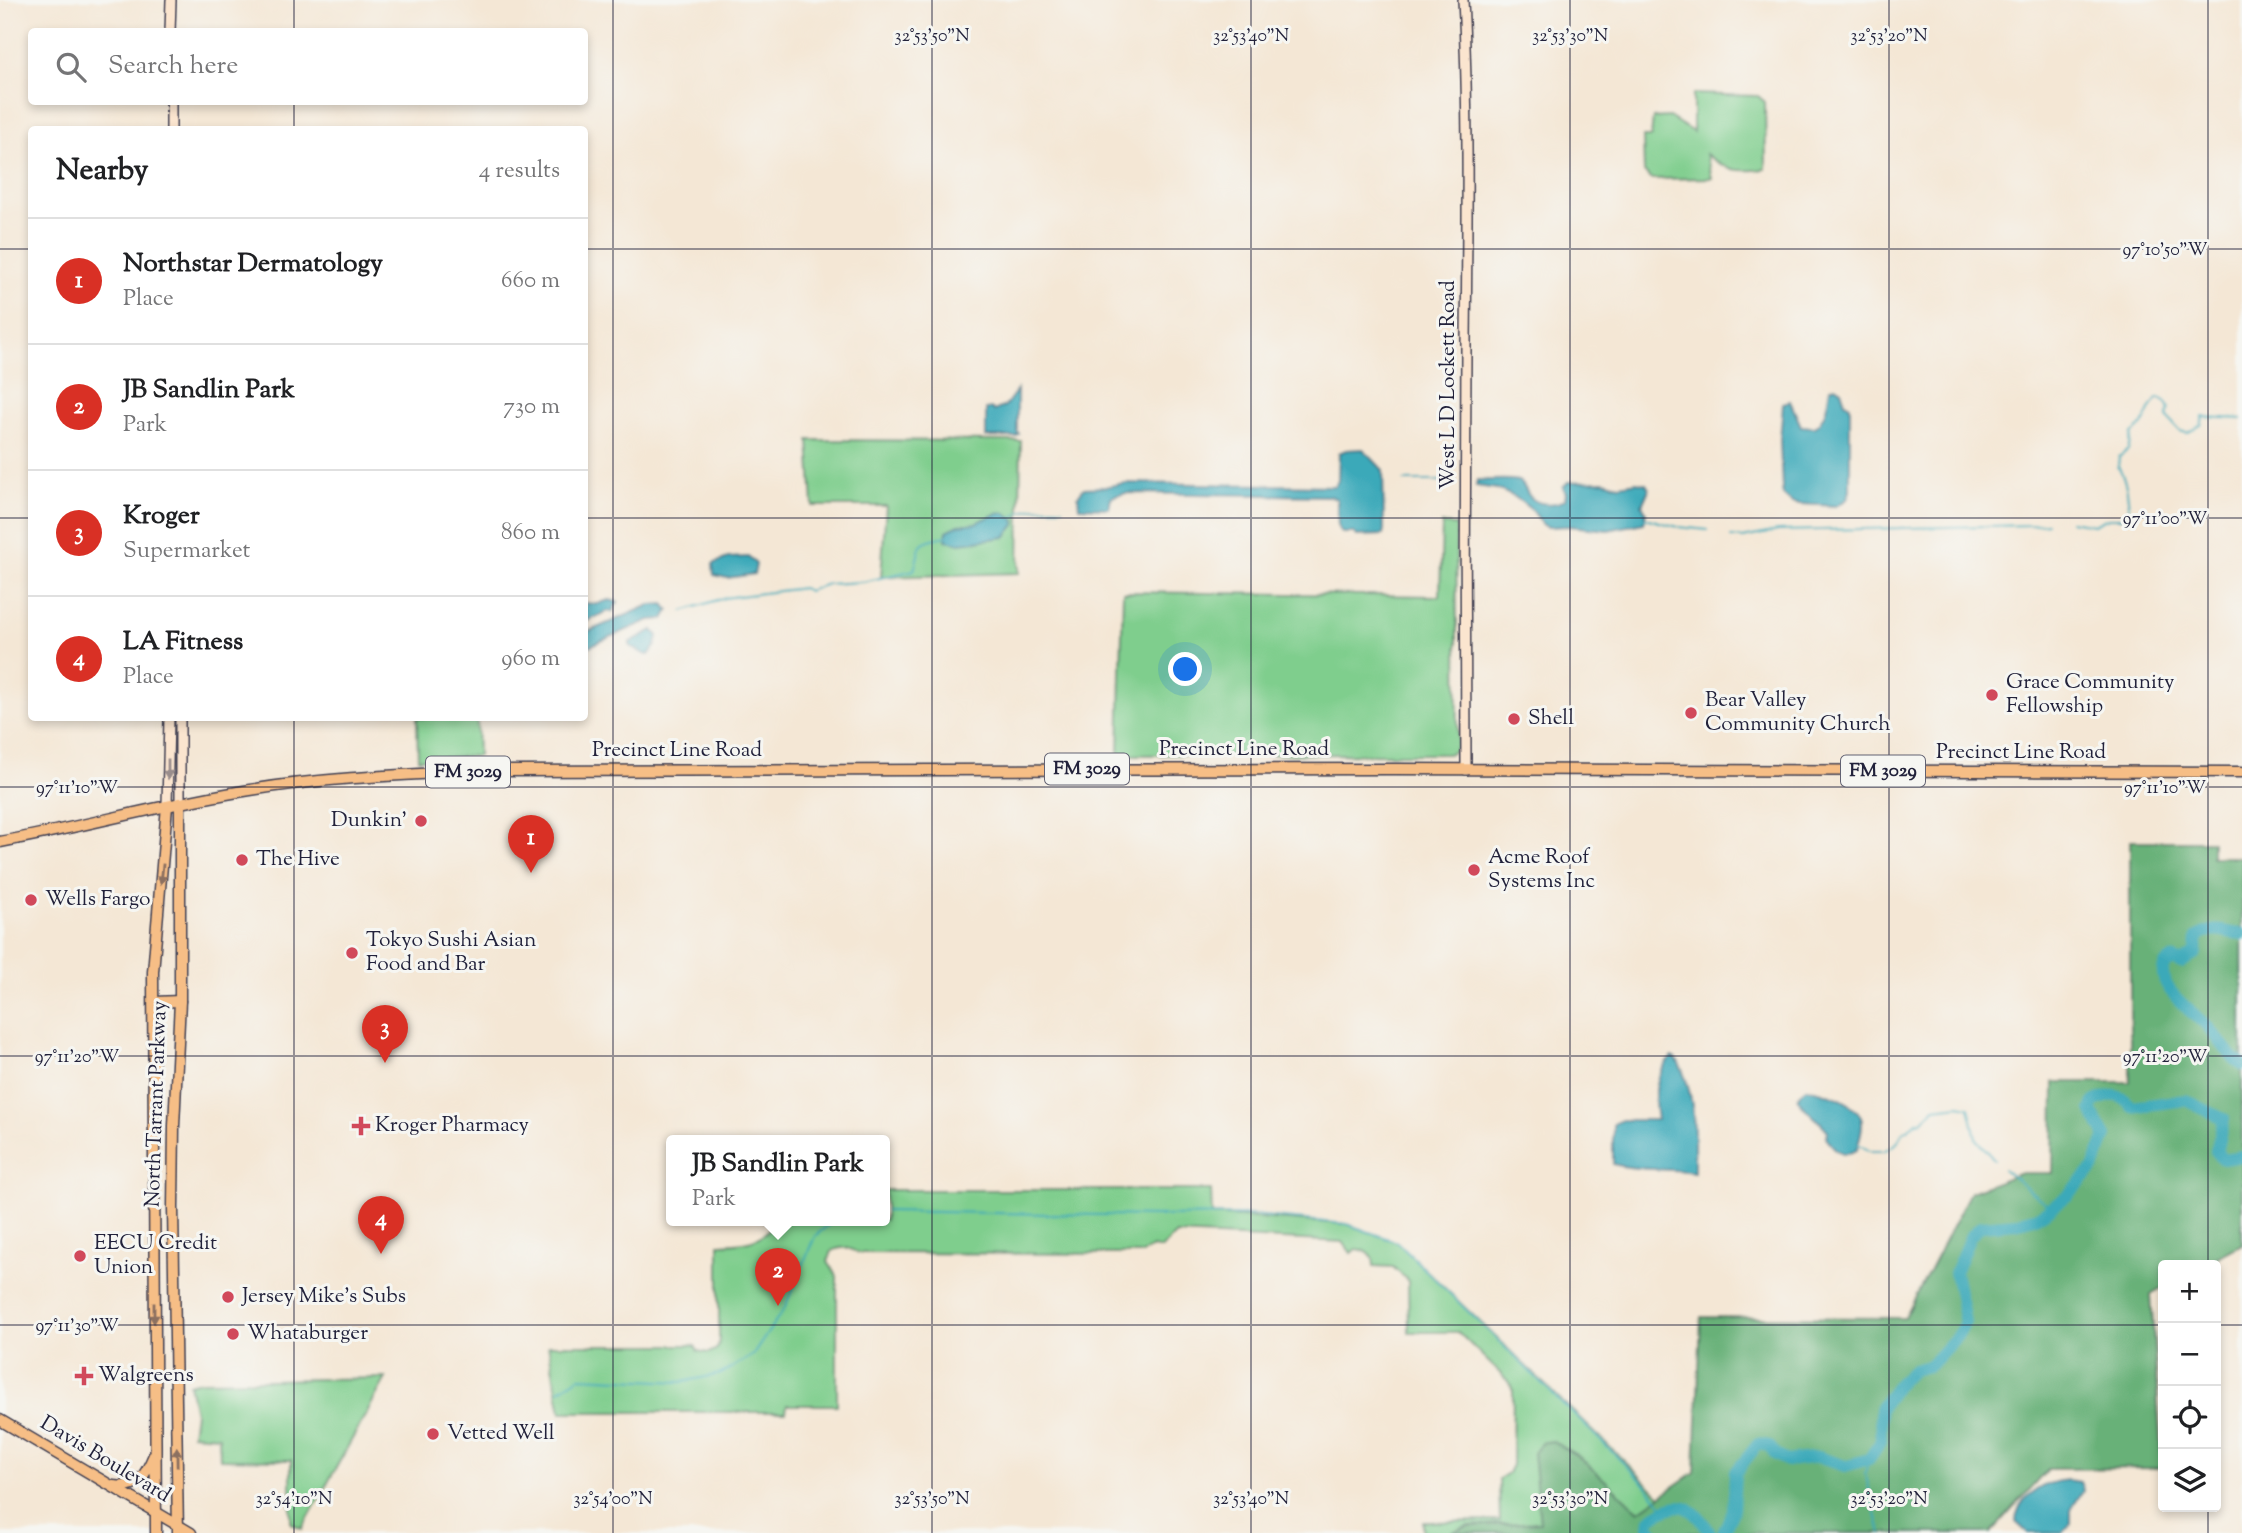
<!DOCTYPE html>
<html lang="en">
<head>
<meta charset="utf-8">
<style>
	:root { --surface:#fff; --page:#f6f6f6; --text:#202124; --muted:#757577; --line:#e0e0e0; --accent:#d93025 }
	body { margin:0; font-family:"Sorts Mill Goudy",serif; background:var(--page); color:var(--text) }
	.controls { position:absolute; right:21px; bottom:21px; display:grid; overflow:hidden; border-radius:7px; box-shadow:0 4px 10px #0003 }
	.controls button { width:63px; height:63px; display:grid; place-items:center; padding:0; border:0; border-bottom:2px solid var(--line); background:var(--surface); color:var(--text); font:35px sans-serif }
	.you { position:absolute; left:1186px; top:670px; width:24px; height:24px; margin:-18px; border:5px solid #fff; border-radius:50%; background:#1a73e8; box-shadow:0 0 0 10px #1a73e833 }
	.badge { display:grid; place-items:center; width:46px; height:46px; border-radius:50%; background:var(--accent); color:#fff; font-size:23px; font-weight:700 }
	.pin { position:absolute; translate:-50% -58px; filter:drop-shadow(0 2px 4px #0008) }
	.pin::after { content:''; position:absolute; top:37px; width:24px; height:21px; background:inherit; clip-path:polygon(0 0,100% 0,50% 100%) }
	.popup { position:absolute; left:666px; top:1135px; width:224px; height:91px; box-sizing:border-box; display:grid; place-content:center; border-radius:7px; background:var(--surface); filter:drop-shadow(0 2px 5px #0005); font-size:23px; white-space:nowrap; color:var(--muted) }
	.popup b { font-size:26px; color:var(--text) }
	.popup::after { content:''; position:absolute; left:50%; top:100%; margin-left:-14px; border:14px solid transparent; border-top-color:var(--surface) }
	.list { margin:0; padding:0; list-style:none }
	h2 { display:flex; justify-content:space-between; align-items:center; height:91px; margin:0; padding:0 28px; font-size:30px }
	h2 small { font-size:23px; font-weight:400; color:var(--muted) }
	.list li { display:grid; grid-template-columns:46px 1fr auto; gap:21px; align-items:center; box-sizing:border-box; height:126px; padding:0 28px; border-top:2px solid var(--line) }
	.list b { display:block; font-size:26px; white-space:nowrap }
	.list p { margin:0; font-size:23px; white-space:nowrap; color:var(--muted) }
	.list em { font-size:23px; font-style:normal; color:var(--muted) }
	.icon { flex:none; width:38px; height:38px; fill:none; stroke:currentColor; stroke-width:2; stroke-linecap:round; stroke-linejoin:round }
	.map { position:relative; flex:none; width:2242px; height:1533px; overflow:hidden }
	.search { position:absolute; background:var(--surface); box-shadow:0 4px 10px #0003; left:28px; top:28px; width:560px; height:77px; display:flex; align-items:center; gap:18px; box-sizing:border-box; padding:0 24px; border-radius:7px; color:var(--muted); font-size:26px }
	.panel { position:absolute; background:var(--surface); box-shadow:0 4px 10px #0003; left:28px; top:126px; width:560px; height:595px; border-radius:7px }
	.map>svg:first-child { display:block }
</style>
</head>
<body>
<div class="map">
<svg width="2242" height="1533" viewBox="0 0 2242 1533">
	<rect width="100%" height="100%" fill="#f6f6f2"/>
	<filter id="ink" filterUnits="userSpaceOnUse"><feTurbulence type="fractalNoise" baseFrequency=".0143" numOctaves="2"/><feDisplacementMap in="SourceGraphic" scale="14" xChannelSelector="R" yChannelSelector="G"/><feConvolveMatrix kernelMatrix="1 2 1 2 8 2 1 2 1" color-interpolation-filters="sRGB"/></filter>
	<filter id="wash" filterUnits="userSpaceOnUse"><feTurbulence type="fractalNoise" baseFrequency=".00686" numOctaves="4" result="noise"/><feDisplacementMap in="SourceGraphic" scale="28" xChannelSelector="R" yChannelSelector="G"/><feGaussianBlur stdDeviation="1.57" result="paint"/><feColorMatrix in="noise" values="0 0 0 0 0 0 0 0 0 0 0 0 0 0 0 0 0 1.4 0 .05"/><feComposite in="paint" operator="in"/></filter>
	<g filter="url(#wash)">
		<rect width="100%" height="100%" fill="#f4e7d5"/>
		<!-- green -->
		<g fill="#7fce8d" stroke="#507864" stroke-width="2">
			<path d="M1693,94L1758,96L1765,102L1766,169C1739,172 1728,172 1706,154L1712,178L1651,179L1644,172L1643,137H1651L1653,118L1669,117L1693,132Z"/>
			<path d="M809,440L1021,441L1019,573L881,577L886,506H813Z"/>
			<path d="M1442,524L1456,525L1458,743L1455,751L1448,754L1119,755L1123,592L1440,596Z"/>
			<path d="M417,718H477L478,756L418,759Z"/>
			<path d="M885,1190H1211L1212,1215L1347,1224L1397,1242L1699,1533H1423V1522L1500,1521L1499,1479L1508,1473L1512,1465L1513,1390L1509,1382L1458,1332H1409L1408,1281L1393,1267L1374,1266C1374,1255 1367,1250 1356,1249L1351,1253L1343,1242L1176,1234L1161,1249L1153,1247L1141,1254L858,1253C848,1247 843,1246 832,1251L828,1262L837,1276V1405H787L786,1412H561L548,1345H690L695,1346L698,1351L709,1353L717,1349L719,1342V1244C745,1243 761,1243 777,1220H885Z"/>
			<path d="M386,1378L302,1529L291,1523V1460L220,1459L219,1436L192,1434L195,1413L189,1384L200,1381Z"/>
		</g>
		<!-- forest -->
		<path fill="#67b178" stroke="#446a5a" stroke-width="2" d="M2130,841H2212V857H2242V1244L2203,1265H2163V1287L2151,1294L2162,1468L2048,1469L1991,1533H1450L1468,1526L1540,1522L1533,1453L1541,1443L1552,1441L1578,1456L1639,1511L1695,1472L1701,1317L1905,1318L1970,1192L2021,1173H2053L2054,1082H2130Z"/>
		<!-- water -->
		<g fill="#3aa9b9" stroke="#2e667a" stroke-width="2">
			<path d="M1835,386L1841,390L1845,402L1850,405V491L1847,499L1836,506L1800,504L1792,503L1783,495L1782,488L1780,440L1783,403L1790,401L1801,426L1814,427C1827,418 1827,403 1830,388Z"/>
			<path d="M1017,390V432L1019,434L1016,437H986V409L991,408L994,411L1005,406Z"/>
			<path d="M1363,449L1383,470L1384,530L1383,535L1357,536L1354,533H1342L1338,527L1337,499L1329,496L1126,493L1111,497L1109,508L1079,507L1078,496L1084,488L1105,487L1124,483L1335,486L1338,480L1339,453L1346,450Z"/>
			<path d="M1477,480C1487,481 1509,478 1518,481C1524,484 1525,489 1528,494C1535,506 1555,506 1565,499L1566,493L1563,487L1568,482L1604,481L1619,485L1637,482L1646,484L1649,489L1642,505L1646,512L1644,523L1608,530L1569,526L1548,527L1543,525L1533,511L1515,497L1497,489L1476,486Z"/>
			<path d="M998,513H1006L1015,521V525L1005,537L960,543L946,540L947,531L959,525L976,523Z"/>
			<path d="M748,557L756,564L754,574L727,578L714,575L713,564L728,558Z"/>
			<path d="M609,600L618,602L612,612L608,611L585,622V603L597,604Z"/>
			<path d="M664,604L669,610L664,619L650,620L585,648V633L650,605Z"/>
			<path d="M653,630L658,636L656,645L649,655L644,654L630,646V642Z"/>
			<path d="M1672,1057L1677,1060C1697,1094 1694,1133 1694,1172C1667,1168 1639,1171 1613,1164V1124L1622,1120H1657C1653,1098 1655,1073 1672,1057Z"/>
			<path d="M1806,1088C1823,1091 1860,1102 1862,1122C1863,1130 1858,1142 1857,1150C1843,1158 1834,1150 1826,1137L1828,1131C1819,1119 1807,1113 1798,1099L1800,1093Z"/>
			<path d="M2067,1480L2080,1482L2083,1491L2071,1509V1523L2063,1533H2028L2016,1522C2017,1496 2044,1482 2067,1480Z"/>
		</g>
		<g fill="none" stroke-linecap="round" stroke-linejoin="round">
			<!-- stream -->
			<g stroke="#3aa9b9" stroke-width="2">
				<path d="M1404,481H1456"/>
				<path d="M1012,518C1028,505 1042,508 1062,508"/>
				<path d="M1645,518L1678,527L1708,530"/>
				<path d="M2070,521L2094,525L2108,518H2127C2131,503 2126,479 2118,466L2119,457L2128,450L2132,434C2150,422 2145,413 2158,398L2164,400L2169,408L2167,417L2180,431L2187,433L2201,425L2203,417L2242,419"/>
				<path d="M1731,537L1743,538L1778,531L2032,525L2047,523"/>
				<path d="M683,611L724,598L803,588L808,591L827,584L863,582L914,570C923,543 913,542 947,536"/>
				<path d="M1858,1144L1870,1151H1884L1897,1143L1903,1132L1917,1122L1922,1121L1935,1108L1959,1105L1969,1107L1976,1138L1994,1159"/>
				<path d="M2003,1169L2051,1208"/>
				<path d="M885,1211L1156,1216L1253,1215L1347,1224L1397,1242L1644,1483L1665,1508"/>
				<path d="M559,1390L580,1377L681,1382L721,1374L753,1355L785,1307L815,1236L831,1223L840,1220"/>
				<path d="M1869,1459L1865,1473L1881,1533"/>
			</g>
			<!-- river -->
			<g stroke="#3aa9b9" stroke-width="12">
				<path d="M2242,934C2221,933 2218,925 2197,937L2196,953L2181,963L2172,959C2142,977 2195,1014 2208,1027C2220,1040 2228,1055 2242,1065"/>
				<path d="M1655,1533L1649,1526L1650,1519C1679,1498 1692,1503 1710,1533"/>
				<path d="M1723,1533L1733,1510L1735,1473L1758,1444L1769,1446L1776,1455L1787,1461L1818,1457L1845,1466L1869,1459L1881,1441L1880,1409L1896,1386L1913,1370L1928,1366L1935,1360L1959,1334L1965,1322L1955,1272L1970,1237L1981,1226L2016,1223L2037,1217L2051,1208L2067,1196L2093,1169L2106,1136L2091,1110L2094,1102C2110,1094 2121,1092 2132,1107L2186,1100L2224,1119L2216,1151L2223,1159L2242,1156"/>
			</g>
		</g>
	</g>
	<g filter="url(#ink)">
		<g fill="none" stroke-linecap="round" stroke-linejoin="round">
			<defs>
				<g id="secondary">
					<path d="M1463,0C1469,115 1467,230 1466,345C1465,487 1465,628 1466,770"/>
					<path d="M170,32L171,0"/>
					<path d="M171,102V130"/>
					<path d="M180,718V803"/>
					<path d="M167,806L169,718"/>
				</g>
				<g id="primary">
					<path d="M0,842C84,827 166,803 250,790C324,778 399,775 474,771L1393,769L2242,772"/>
					<path d="M154,1002L180,1001"/>
					<path d="M0,1420L191,1533"/>
					<path d="M113,1486C139,1489 145,1476 154,1455"/>
					<path d="M156,1533L153,972L167,806"/>
					<path d="M178,1533L173,1207L174,1126L180,1001V803"/>
				</g>
			</defs>
			<!-- secondary casing -->
			<use href="#secondary" stroke="#424052" stroke-width="12"/>
			<!-- primary casing -->
			<use href="#primary" stroke="#424052" stroke-width="13"/>
			<!-- secondary -->
			<use href="#secondary" stroke="#fbe5cf" stroke-width="9"/>
			<!-- primary -->
			<use href="#primary" stroke="#f6be86" stroke-width="10"/>
		</g>
		<!-- one-way arrows -->
		<defs><path id="oneway-solid" d="M-6-.8H1V-3.2L6.5 0L1 3.2V.8H-6Z" transform="scale(1.75)"/></defs>
		<use fill="#998d8c" href="#oneway-solid" transform="translate(168 769) rotate(90)"/>
		<g fill="#8c7060">
			<use href="#oneway-solid" transform="translate(162 874) rotate(96)"/>
			<use href="#oneway-solid" transform="translate(154 1313) rotate(90)"/>
			<use href="#oneway-solid" transform="translate(177 1457) rotate(-91)"/>
		</g>
	</g>
	<!-- ticks -->
	<path fill="none" stroke="#22223b" stroke-width="2" stroke-opacity="0.45" d="M294,0V32M613,0V1533M932,0V1533M1251,0V1533M1570,0V1533M1889,0V1533M2208,0V1265M294,102V130M0,249H32M584,249H2242M0,518H32M584,518H2242M294,718V1533M0,787H2242M0,1056H2242M0,1325H2163M2216,1325H2242M2208,1507V1533"/>
	<!-- markers -->
	<g fill="#d1495b" stroke="#f6f6f2" stroke-width="2.5">
		<circle cx="1992" cy="695" r="7"/>
		<circle cx="1691" cy="713" r="7"/>
		<circle cx="1514" cy="719" r="7"/>
		<circle cx="421" cy="821" r="7"/>
		<circle cx="242" cy="860" r="7"/>
		<circle cx="1474" cy="870" r="7"/>
		<circle cx="31" cy="900" r="7"/>
		<circle cx="352" cy="953" r="7"/>
		<path d="M357.5 1115.5h7v7h7v7h-7v7h-7v-7h-7v-7h7z"/>
		<circle cx="80" cy="1256" r="7"/>
		<circle cx="228" cy="1297" r="7"/>
		<circle cx="233" cy="1334" r="7"/>
		<path d="M80.5 1365.5h7v7h7v7h-7v7h-7v-7h-7v-7h7z"/>
		<circle cx="433" cy="1434" r="7"/>
	</g>
	<g text-anchor="middle" dominant-baseline="central" stroke-width="6" stroke-linejoin="round" paint-order="stroke">
		<!-- shield labels -->
		<g fill="#f6f6f2" stroke="#626272" stroke-width="2">
			<rect x="1045" y="753.5" width="84" height="31" rx="5"/>
			<rect x="1841" y="755.5" width="84" height="31" rx="5"/>
			<rect x="426" y="756.5" width="84" height="31" rx="5"/>
		</g>
		<g font-size="19" font-weight="bold" fill="#22223b">
			<text x="1087" y="769">FM 3029</text>
			<text x="1883" y="771">FM 3029</text>
			<text x="468" y="772">FM 3029</text>
		</g>
		<!-- street labels -->
		<g font-size="21" fill="#22223b" stroke="#f6f6f2">
			<text transform="translate(1449 385) rotate(-90)">West L D Lockett Road</text>
			<text x="1244" y="750">Precinct Line Road</text>
			<text x="677" y="751">Precinct Line Road</text>
			<text x="2021" y="753">Precinct Line Road</text>
			<text transform="translate(157 1104) rotate(-88)">North Tarrant Parkway</text>
			<text transform="translate(105 1460) rotate(31)">Davis Boulevard</text>
		</g>
		<!-- poi labels -->
		<g font-size="21" fill="#22223b" stroke="#f6f6f2" text-anchor="start">
			<text x="2006" y="683">Grace Community<tspan x="2006" dy="24">Fellowship</tspan></text>
			<text x="1705" y="701">Bear Valley<tspan x="1705" dy="24">Community Church</tspan></text>
			<text x="1528" y="719">Shell</text>
			<text x="407" y="821" text-anchor="end">Dunkin'</text>
			<text x="1488" y="858">Acme Roof<tspan x="1488" dy="24">Systems Inc</tspan></text>
			<text x="256" y="860">The Hive</text>
			<text x="45" y="900">Wells Fargo</text>
			<text x="366" y="941">Tokyo Sushi Asian<tspan x="366" dy="24">Food and Bar</tspan></text>
			<text x="375" y="1126">Kroger Pharmacy</text>
			<text x="94" y="1244">EECU Credit<tspan x="94" dy="24">Union</tspan></text>
			<text x="242" y="1297">Jersey Mike's Subs</text>
			<text x="247" y="1334">Whataburger</text>
			<text x="98" y="1376">Walgreens</text>
			<text x="447" y="1434">Vetted Well</text>
		</g>
	</g>
	<g font-size="18" text-anchor="middle" fill="#22223b" stroke="#f6f6f2" stroke-width="6" stroke-linejoin="round" paint-order="stroke">
		<text x="932" y="41">32°53'50"N</text>
		<text x="1251" y="41">32°53'40"N</text>
		<text x="1570" y="41">32°53'30"N</text>
		<text x="1889" y="41">32°53'20"N</text>
		<text x="2165" y="255">97°10'50"W</text>
		<text x="2165" y="524">97°11'00"W</text>
		<text x="2165" y="793">97°11'10"W</text>
		<text x="77" y="793">97°11'10"W</text>
		<text x="2165" y="1062">97°11'20"W</text>
		<text x="77" y="1062">97°11'20"W</text>
		<text x="77" y="1331">97°11'30"W</text>
		<text x="294" y="1504">32°54'10"N</text>
		<text x="613" y="1504">32°54'00"N</text>
		<text x="932" y="1504">32°53'50"N</text>
		<text x="1251" y="1504">32°53'40"N</text>
		<text x="1570" y="1504">32°53'30"N</text>
		<text x="1889" y="1504">32°53'20"N</text>
	</g>
</svg>
<div class="controls">
<button>+</button>
<button>−</button>
<button><svg class="icon" aria-label="locate" viewBox="0 0 24 24"><circle cx="12" cy="12" r="6"/><path d="M12 2v4M12 18v4M2 12h4M18 12h4"/></svg></button>
<button><svg class="icon" aria-label="layers" viewBox="0 0 24 24"><path d="M12 4l9 5-9 5-9-5zM3 14l9 5 9-5"/></svg></button>
</div>
<div class="you"></div>
<div class="pin badge" style="left:531px;top:873px">1</div>
<div class="pin badge" style="left:778px;top:1306px">2</div>
<div class="popup"><b>JB Sandlin Park</b>Park</div>
<div class="pin badge" style="left:385px;top:1063px">3</div>
<div class="pin badge" style="left:381px;top:1254px">4</div>
<div class="search"><svg class="icon" aria-label="search" viewBox="0 0 24 24"><circle cx="10" cy="10" r="6"/><path d="M15 15l6 6"/></svg>Search here</div>
<section class="panel">
<h2>Nearby<small>4 results</small></h2>
<ul class="list">
<li><span class="badge">1</span><div><b>Northstar Dermatology</b><p>Place</p></div><em>660 m</em></li>
<li><span class="badge">2</span><div><b>JB Sandlin Park</b><p>Park</p></div><em>730 m</em></li>
<li><span class="badge">3</span><div><b>Kroger</b><p>Supermarket</p></div><em>860 m</em></li>
<li><span class="badge">4</span><div><b>LA Fitness</b><p>Place</p></div><em>960 m</em></li>
</ul>
</section>
</div>
</body>
</html>
